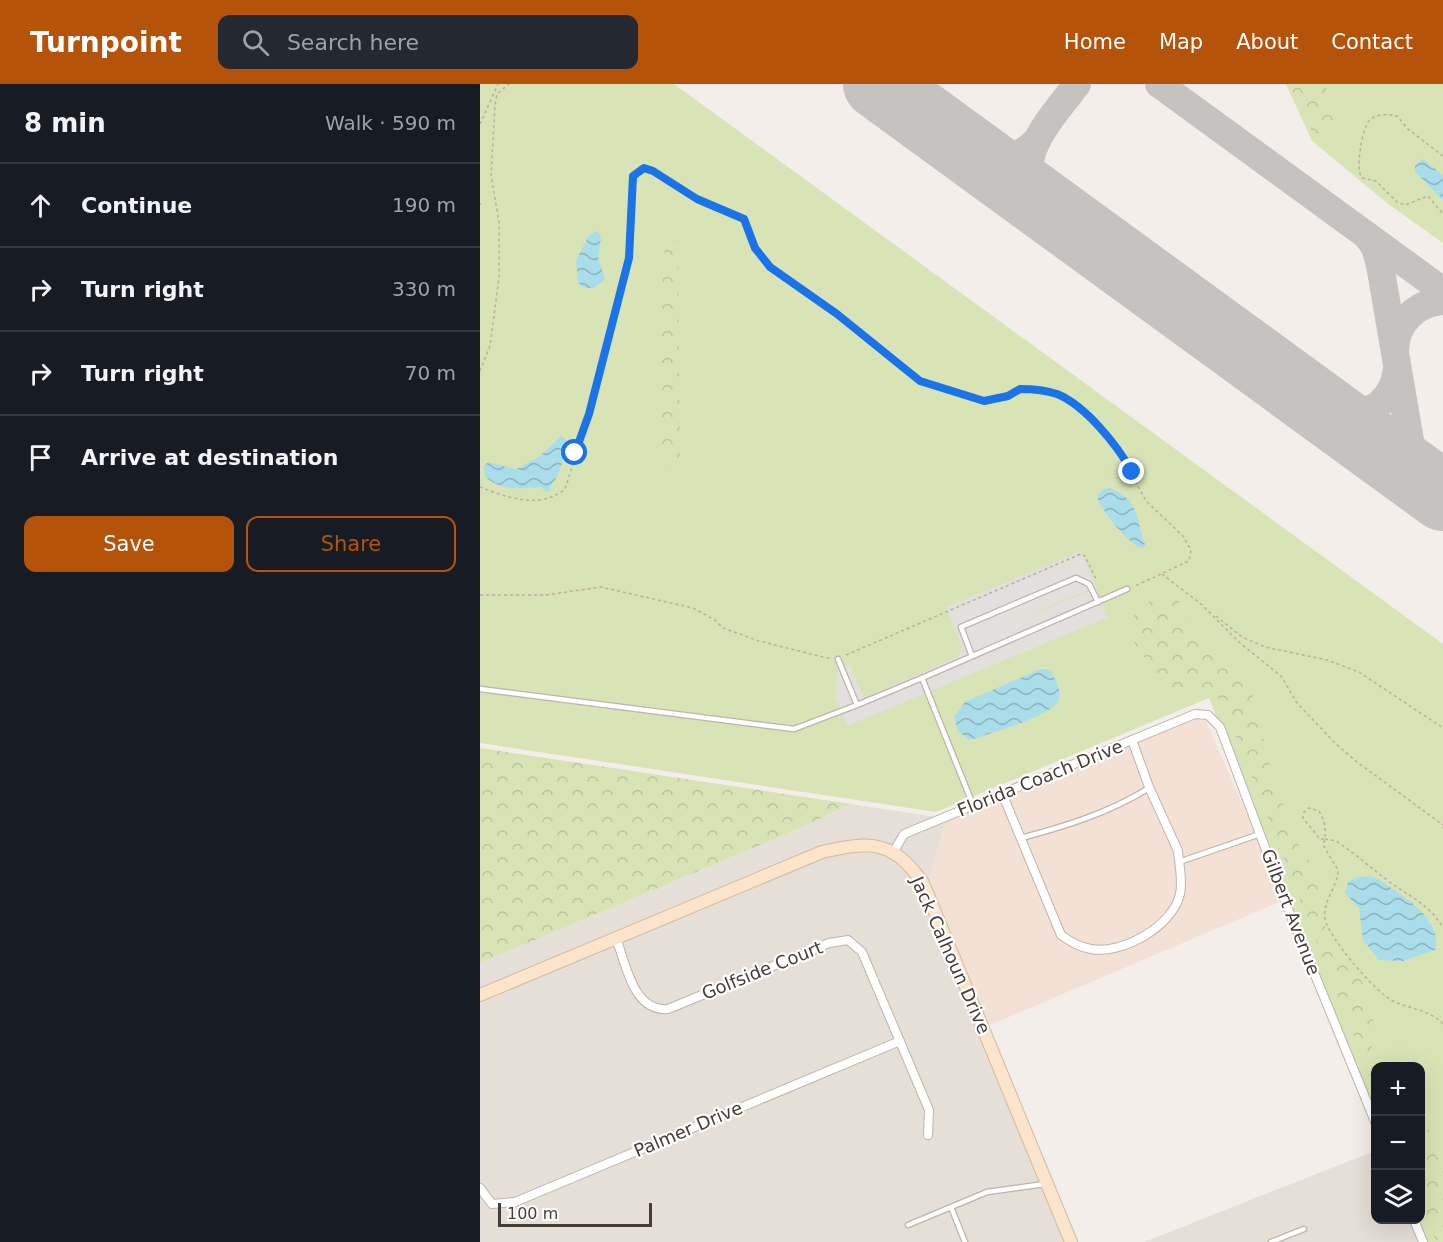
<!DOCTYPE html>
<html lang="en">
<head>
<meta charset="utf-8">
<style>
	:root { --surface:#171b24; --page:#242831; --text:#f1f3f6; --muted:#9ea1a6; --line:#363941; --accent:#b45309 }
	body { margin:0; font-family:"DejaVu Sans",sans-serif; background:var(--page); color:var(--text) }
	.controls { position:absolute; right:18px; bottom:18px; display:grid; overflow:hidden; border-radius:12px; box-shadow:0 6px 24px #0002 }
	.controls button { width:54px; height:54px; display:grid; place-items:center; padding:0; border:0; border-bottom:2px solid var(--line); background:var(--surface); color:var(--text); font:30px sans-serif }
	.scale { position:absolute; left:18px; bottom:15px; width:154px; box-sizing:border-box; padding-left:6px; border:3px solid #463d38; border-top:0; font-size:16px; line-height:21px; white-space:nowrap; color:#463d38; -webkit-text-stroke:4px #fff; paint-order:stroke }
	.stop { position:absolute; width:18px; height:18px; margin:-14px; border:4px solid #1a73e8; border-radius:50%; background:#fff }
	.stop.end { background:#1a73e8; border-color:#fff; box-shadow:0 2px 6px #0008 }
	.list { margin:0; padding:0; list-style:none }
	h2 { display:flex; justify-content:space-between; align-items:center; height:78px; margin:0; padding:0 24px; font-size:26px }
	h2 small { font-size:20px; font-weight:400; color:var(--muted) }
	.list li { display:grid; grid-template-columns:39px 1fr auto; gap:18px; align-items:center; box-sizing:border-box; height:84px; padding:0 24px; border-top:2px solid var(--line) }
	.list b { display:block; font-size:22px; white-space:nowrap }
	.list em { font-size:20px; font-style:normal; color:var(--muted) }
	.actions { display:flex; gap:12px; padding:18px 24px }
	.actions a { flex:1; padding:14px 0; border:2px solid var(--accent); border-radius:12px; text-align:center; font-size:21px; color:var(--accent) }
	.actions .main { background:var(--accent); color:#fff }
	.icon { flex:none; width:33px; height:33px; fill:none; stroke:currentColor; stroke-width:2; stroke-linecap:round; stroke-linejoin:round }
	.map { position:relative; flex:none; width:963px; height:1158px; overflow:hidden }
	header { display:flex; align-items:center; gap:36px; box-sizing:border-box; height:84px; padding:0 30px; background:var(--accent); color:#fff }
	header strong { font-size:28px }
	nav { display:flex; gap:33px; margin-inline-start:auto; font-size:21px }
	.search { width:420px; height:54px; background:var(--page); display:flex; align-items:center; gap:15px; box-sizing:border-box; padding:0 21px; border-radius:12px; color:var(--muted); font-size:22px }
	main { display:flex }
	aside { flex:1; background:var(--surface) }
	.map>svg:first-child { display:block }
</style>
</head>
<body>
<header>
<strong>Turnpoint</strong>
<div class="search"><svg class="icon" aria-label="search" viewBox="0 0 24 24"><circle cx="10" cy="10" r="6"/><path d="M15 15l6 6"/></svg>Search here</div>
<nav><a>Home</a><a>Map</a><a>About</a><a>Contact</a></nav>
</header>
<main>
<aside>
<h2>8 min<small>Walk · 590 m</small></h2>
<ul class="list">
<li><svg class="icon" aria-label="ahead" viewBox="0 0 24 24"><path d="M12 20V5M6 11l6-6 6 6"/></svg><div><b>Continue</b></div><em>190 m</em></li>
<li><svg class="icon" aria-label="right" viewBox="0 0 24 24"><path d="M7 20v-9h11M14 6l5 5-5 5"/></svg><div><b>Turn right</b></div><em>330 m</em></li>
<li><svg class="icon" aria-label="right" viewBox="0 0 24 24"><path d="M7 20v-9h11M14 6l5 5-5 5"/></svg><div><b>Turn right</b></div><em>70 m</em></li>
<li><svg class="icon" aria-label="arrive" viewBox="0 0 24 24"><path d="M6 21V4h12l-3 4 3 4H6"/></svg><div><b>Arrive at destination</b></div></li>
</ul>
<div class="actions"><a class="main">Save</a><a>Share</a></div>
</aside>
<div class="map">
<svg width="963" height="1158" viewBox="0 0 963 1158">
	<defs>
		<pattern id="forest-crowns" width="20" height="18" patternUnits="userSpaceOnUse" patternTransform="scale(1.5)"><rect width="20" height="18" fill="#d8e4b5"/><path d="M2 6a3 3 0 1 1 6 0M12 15a3 3 0 1 1 6 0" fill="none" stroke="#bbc49c"/></pattern>
		<pattern id="water-waves" width="16" height="10" patternUnits="userSpaceOnUse" patternTransform="scale(1.5)"><rect width="16" height="10" fill="#aaddea"/><path d="M0 5q4-4 8 0t8 0" fill="none" stroke="#8cb4bf"/></pattern>
	</defs>
	<rect width="100%" height="100%" fill="#f3eee9"/>
	<!-- residential -->
	<g fill="#e6dfd7">
		<path d="M371,720L456,733L468,729L448,798L433,776L415,761L372,756L341,763L0,904V879L314,747Z"/>
		<path d="M373,767L412,772L425,783L438,802L585,1158H0V917L344,774Z"/>
		<path d="M895,1067L896,1136H933L942,1158H664Z"/>
	</g>
	<!-- commercial -->
	<path fill="#f3e1d6" d="M720,623L804,816L508,942L448,798L468,729Z"/>
	<!-- green -->
	<g fill="#d8e4b5">
		<path d="M0,0H194L963,560V1158H947L938,1136H940V982H896L895,1030L729,614L456,728L0,659Z"/>
		<path d="M806,0H963V159L907,119L832,57Z"/>
	</g>
	<!-- forest -->
	<g fill="url(#forest-crowns)">
		<path d="M809,0H845L856,33L844,54H835Z"/>
		<path d="M198,153L200,384L181,381L179,265L185,154Z"/>
		<path d="M687,510L697,515L719,556L766,592L770,600L792,690L820,765L841,791L840,831L851,854L882,898L883,918L893,932L895,950L891,965L898,982H896L895,1006L741,615L688,602L657,564L646,540L668,518Z"/>
		<path d="M0,664L371,720L314,747L0,879Z"/>
		<path d="M940,1030L963,1071V1158H956L941,1119Z"/>
	</g>
	<!-- parking -->
	<path fill="#e2dfdd" d="M601,467L616,502L494,555L616,504L628,533L367,642L355,612L358,586L370,581L384,614L479,572L482,563L466,523Z"/>
	<!-- water -->
	<g fill="url(#water-waves)">
		<path d="M943,75L963,91V116L935,88V81Z"/>
		<path d="M117,147L121,153L118,174L125,195C117,204 108,208 98,199L96,177L109,151Z"/>
		<path d="M81,352L86,355C87,365 82,381 78,390C76,398 70,398 70,407L66,408L61,403C43,405 18,407 5,392L4,382L8,378L36,385L59,373Z"/>
		<path d="M630,404C661,417 655,434 665,460L663,464C650,463 621,426 617,413L623,405Z"/>
		<path d="M565,585L571,587C575,595 581,605 579,614C577,631 513,648 497,654L489,656L478,647L474,633L485,618L558,586Z"/>
		<path d="M878,793C882,793 888,792 892,793C900,794 908,803 916,807C932,818 963,841 955,866L923,877L899,876L883,856L879,824L865,809L868,798Z"/>
	</g>
	<g fill="none" stroke-linecap="round" stroke-linejoin="round">
		<!-- taxiway -->
		<g stroke="#c5c2c0" stroke-width="28">
			<path d="M597,0C573,33 525,79 564,118L644,177"/>
			<path d="M679,0L963,207"/>
			<path d="M415,10L502,72C523,78 541,73 556,57"/>
			<path d="M887,152L895,163L900,181L933,374L943,394L963,409"/>
			<path d="M766,266C788,281 832,320 854,328C869,333 886,330 899,320C910,311 916,298 917,284"/>
			<path d="M915,266C916,238 936,219 963,217"/>
		</g>
		<!-- runway -->
		<path stroke="#c5c2c0" stroke-width="70" d="M398,0L963,412"/>
		<defs>
			<g id="lane">
				<path d="M492,572L481,543L596,494L609,500L618,518"/>
				<path d="M358,575L377,621L442,594L493,721"/>
				<path d="M442,594L647,505"/>
				<path d="M0,605L314,645L377,621"/>
				<path d="M541,754C586,742 629,729 669,704"/>
				<path d="M699,778L780,750"/>
				<path d="M471,1123L485,1158"/>
				<path d="M428,1141L507,1108L565,1100"/>
				<path d="M791,1158L824,1145"/>
			</g>
			<g id="street">
				<path d="M522,709L581,851C591,858 599,863 611,865C642,871 693,842 700,810C703,797 699,780 698,767L669,703L652,656"/>
				<path d="M414,767L424,750L715,630L728,631L740,643L808,825L896,1040"/>
				<path d="M136,854C146,880 153,928 188,925L349,859L368,856L382,868L449,1026L448,1051"/>
				<path d="M0,1104L12,1120L35,1118L420,957"/>
				<path d="M934,1136L943,1158"/>
			</g>
			<path id="secondary" d="M0,911L342,768C392,757 412,756 443,799L591,1158"/>
		</defs>
		<!-- lane casing -->
		<use href="#lane" stroke="#beb4ac" stroke-width="7"/>
		<!-- street casing -->
		<use href="#street" stroke="#beb4ac" stroke-width="10"/>
		<!-- secondary casing -->
		<use href="#secondary" stroke="#d2ba9e" stroke-width="14"/>
		<!-- path -->
		<g stroke="#bead9e" stroke-width="1.5" stroke-dasharray="3 3" stroke-linecap="butt">
			<path d="M0,40L18,0"/>
			<path d="M963,72L928,45L917,32C908,30 896,29 889,37C882,45 875,86 882,94L896,97L917,118L925,121L948,112L963,130"/>
			<path d="M0,119V121"/>
			<path d="M0,287L10,262L19,194V138L11,91L15,21L17,10L29,0"/>
			<path d="M0,403C26,413 60,426 85,405L109,330L149,174L153,92L164,84L173,87L217,115L264,135L275,164L290,183L357,230L439,297L504,317L528,312L540,305L569,307L595,320L638,365L666,417L703,452L711,466L709,477L655,502"/>
			<path d="M682,490L721,520L760,559L801,592L817,619L856,660L877,678L963,741"/>
			<path d="M0,511H66L121,503L213,524L235,536L243,544L279,557L351,575"/>
			<path d="M736,532L762,553L785,563L847,576L879,588L963,644"/>
			<path d="M366,571L601,470L605,472L616,495"/>
			<path d="M844,755H840L823,734L824,728L829,724L839,727C846,738 847,752 843,761L858,786C858,803 842,817 845,835C849,854 895,908 913,917C930,925 950,926 963,940"/>
			<path d="M845,755L856,757C876,770 892,785 911,799C931,813 951,822 963,844"/>
		</g>
		<!-- lane -->
		<use href="#lane" stroke="#fff" stroke-width="4.5"/>
		<!-- street -->
		<use href="#street" stroke="#fff" stroke-width="8"/>
		<!-- secondary -->
		<use href="#secondary" stroke="#fae5cc" stroke-width="12"/>
	</g>
	<g fill="none" stroke-linecap="round" stroke-linejoin="round">
		<!-- route -->
		<path stroke="#1a73e8" stroke-width="8" d="M95,369L109,330L149,174L153,92L164,84L173,87L217,115L264,135L275,164L290,183L357,230L440,297L504,317L528,312L540,305C552,305 565,306 577,310C605,321 638,362 652,388"/>
	</g>
	<g text-anchor="middle" dominant-baseline="central" stroke-width="4.5" stroke-linejoin="round" paint-order="stroke">
		<!-- street labels -->
		<g font-size="18" fill="#463d38" stroke="#fff">
			<text transform="translate(560 694) rotate(-22)">Florida Coach Drive</text>
			<text transform="translate(811 828) rotate(69)">Gilbert Avenue</text>
			<text transform="translate(471 871) rotate(66)">Jack Calhoun Drive</text>
			<text transform="translate(282 886) rotate(-22)">Golfside Court</text>
			<text transform="translate(208 1045) rotate(-23)">Palmer Drive</text>
		</g>
	</g>
</svg>
<div class="controls">
<button>+</button>
<button>−</button>
<button><svg class="icon" aria-label="layers" viewBox="0 0 24 24"><path d="M12 4l9 5-9 5-9-5zM3 14l9 5 9-5"/></svg></button>
</div>
<div class="scale">100 m</div>
<div class="stop" style="left:95px;top:369px"></div>
<div class="stop end" style="left:652px;top:388px"></div>
</div>
</main>
</body>
</html>
